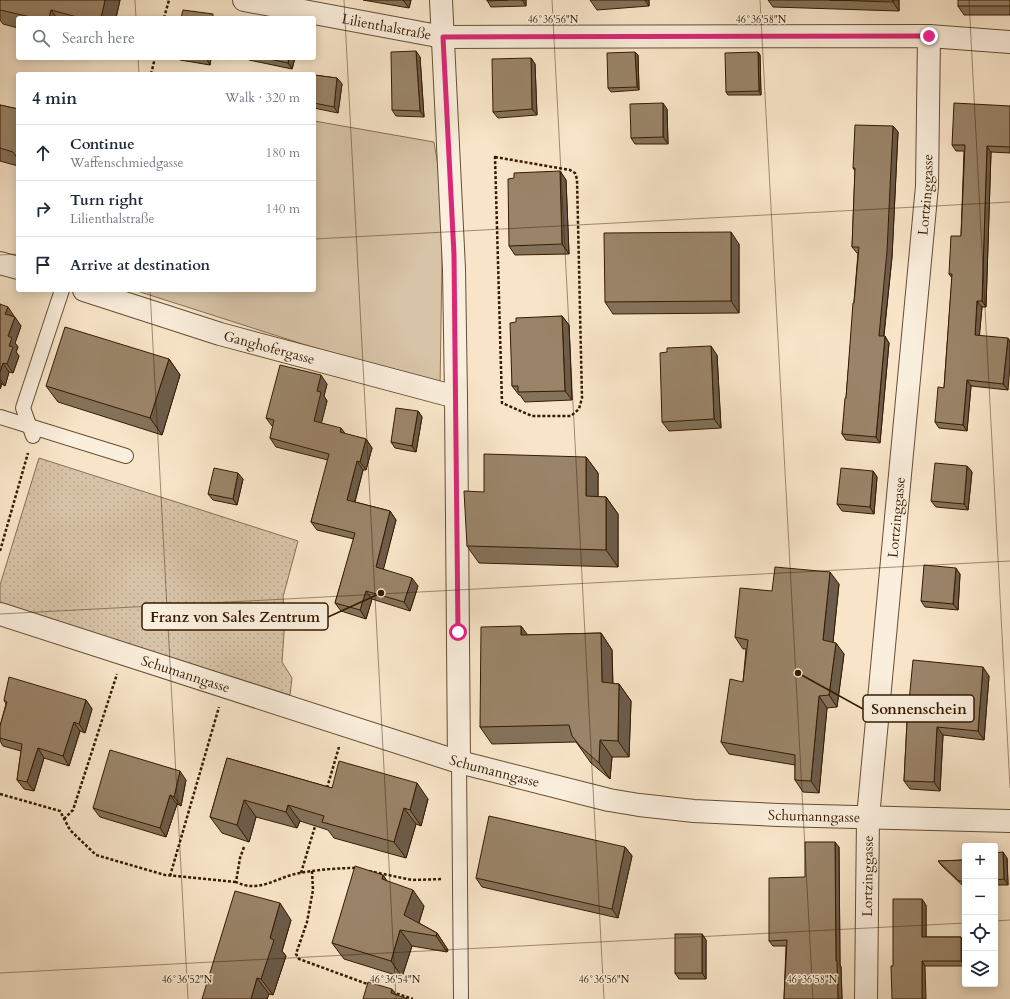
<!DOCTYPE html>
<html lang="en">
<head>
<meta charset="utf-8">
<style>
	:root { --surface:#fff; --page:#f6f6f7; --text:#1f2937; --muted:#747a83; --line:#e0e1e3 }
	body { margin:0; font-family:Cardo,serif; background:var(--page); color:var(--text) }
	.controls { position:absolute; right:12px; bottom:12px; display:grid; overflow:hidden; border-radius:4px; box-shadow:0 2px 10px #0003 }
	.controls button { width:36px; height:36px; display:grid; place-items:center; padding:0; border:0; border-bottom:1px solid var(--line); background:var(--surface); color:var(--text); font:20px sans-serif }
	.stop { position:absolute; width:12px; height:12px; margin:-9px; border:3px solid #db2777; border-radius:50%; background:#fff }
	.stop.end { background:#db2777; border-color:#fff; box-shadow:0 1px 4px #0008 }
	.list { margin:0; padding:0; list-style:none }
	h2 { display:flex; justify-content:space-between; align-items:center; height:52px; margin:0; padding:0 16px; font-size:17px }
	h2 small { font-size:13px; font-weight:400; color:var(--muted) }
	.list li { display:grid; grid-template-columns:26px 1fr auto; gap:12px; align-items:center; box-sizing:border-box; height:56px; padding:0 16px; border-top:1px solid var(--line) }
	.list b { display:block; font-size:15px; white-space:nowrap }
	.list p { margin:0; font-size:13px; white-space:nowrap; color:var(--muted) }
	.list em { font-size:13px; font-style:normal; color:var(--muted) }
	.icon { flex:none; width:22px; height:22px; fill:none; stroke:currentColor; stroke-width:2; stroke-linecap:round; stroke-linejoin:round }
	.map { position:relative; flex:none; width:1010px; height:999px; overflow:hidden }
	.search { position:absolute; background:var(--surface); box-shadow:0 2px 10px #0003; left:16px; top:16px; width:300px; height:44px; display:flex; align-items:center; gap:10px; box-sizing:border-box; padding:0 14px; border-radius:4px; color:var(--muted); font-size:15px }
	.panel { position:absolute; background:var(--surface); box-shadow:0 2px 10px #0003; left:16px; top:72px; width:300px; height:220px; border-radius:4px }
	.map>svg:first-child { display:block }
</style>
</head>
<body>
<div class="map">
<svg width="1010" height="999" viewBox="0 0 1010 999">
	<defs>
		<pattern id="garden-dots" width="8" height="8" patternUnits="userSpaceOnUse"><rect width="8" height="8" fill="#d7c3a7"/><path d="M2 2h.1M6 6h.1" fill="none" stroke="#b9a78e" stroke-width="1.8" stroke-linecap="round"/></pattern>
	</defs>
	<rect width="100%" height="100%" fill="#f8e5c9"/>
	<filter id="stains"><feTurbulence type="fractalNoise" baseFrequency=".005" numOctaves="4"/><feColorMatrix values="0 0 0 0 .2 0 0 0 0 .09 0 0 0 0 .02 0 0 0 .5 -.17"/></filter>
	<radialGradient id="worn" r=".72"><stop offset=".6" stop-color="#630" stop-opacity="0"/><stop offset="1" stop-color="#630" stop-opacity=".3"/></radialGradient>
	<!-- green -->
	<path fill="#d7c3a7" stroke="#866f54" d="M314,121L434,142L443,196L440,388L134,290H314Z"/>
	<!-- garden -->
	<path fill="url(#garden-dots)" stroke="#866f54" d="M39,458L298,541L283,597L285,619L282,662L292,678L290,695L0,603V585Z"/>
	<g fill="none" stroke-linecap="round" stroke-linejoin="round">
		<defs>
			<g id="lane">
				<path d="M0,417L126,456"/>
				<path d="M33,436L23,408L62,290"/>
				<path d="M459,762L461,999"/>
			</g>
			<g id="street">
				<path id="s1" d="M244,0L443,37L929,36L1010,42"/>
				<path d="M441,0L454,269L456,397L459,762"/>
				<path d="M0,263L18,268"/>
				<path id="s2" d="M84,290L220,334L456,397"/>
				<path id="s3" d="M0,614L459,762L609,800L639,805L694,811L778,815L1010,821"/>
				<path id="s4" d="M866,999L868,817L927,186L929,36"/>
			</g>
		</defs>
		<!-- lane casing -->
		<use href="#lane" stroke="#664e32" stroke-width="16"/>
		<!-- street casing -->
		<use href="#street" stroke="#664e32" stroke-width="24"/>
		<!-- path -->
		<g stroke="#351b00" stroke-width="2.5" stroke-dasharray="3 2" stroke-linecap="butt">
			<path d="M164,18L169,0"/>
			<path d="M151,74L155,58"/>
			<path d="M495,157L570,170L575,173L577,179L582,398L579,409L571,416H532L502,403Z"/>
			<path d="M0,551L28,453"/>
			<path d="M327,788L339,747"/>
			<path d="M0,794L60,811L70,830L96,855L165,875L236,882"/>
			<path d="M64,819L73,810L117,674"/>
			<path d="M244,847L240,858L236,882C258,893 274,879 295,874C314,870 336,868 356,868"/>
			<path d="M312,871L313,890L307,922L296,954L299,959L370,985"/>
			<path d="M369,871L412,880L443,879"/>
			<path d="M301,873L316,823"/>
			<path d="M170,876L219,707"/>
			<path d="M392,992L413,999"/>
		</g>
		<!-- lane -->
		<use href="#lane" stroke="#faeedc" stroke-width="14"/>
		<!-- street -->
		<use href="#street" stroke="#faeedc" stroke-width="22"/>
	</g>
	<!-- wall -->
	<g fill="#84725a" stroke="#351b00">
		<path d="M0,0H120L116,18H18V28L3,24L0,20Z"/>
		<path d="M363,0H411L409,8Z"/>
		<path d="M487,0H526V6L491,7Z"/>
		<path d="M590,0H649V6L597,10Z"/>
		<path d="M768,0H899V11L773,7Z"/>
		<path d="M1010,0V15H964L958,6Z"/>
		<path d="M635,52L638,55L639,90L611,92L608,88Z"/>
		<path d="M758,52L760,55L761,95H728L726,92Z"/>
		<path d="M420,57L424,117L396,116L392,110Z"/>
		<path d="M178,58H211L210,65L180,60Z"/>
		<path d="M247,58H295L292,69L249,60Z"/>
		<path d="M531,58L535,64L537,115L498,118L493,112Z"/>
		<path d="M314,75L337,78L342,84L338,113L314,108Z"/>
		<path d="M0,105L18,109V166L0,161Z"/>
		<path d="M1010,106V153L991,152L986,307H982L979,336L1008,390L971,386L967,431L939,428L935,422L944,388L952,278L949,274L961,236L964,151H956L952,145Z"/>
		<path d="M667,109L668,144H635L631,138Z"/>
		<path d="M893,126L898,132L892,257L884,336L889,343L880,443L846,440L842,434L846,398L858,253H857L852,247L855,171L853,168Z"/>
		<path d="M560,171L566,180L569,254L515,255L509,246Z"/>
		<path d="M739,244V313L613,314L605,302Z"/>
		<path d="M0,304L14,316V317L21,326L15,343L18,347L16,352L19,356L13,373L9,372L5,386L2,384L0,389Z"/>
		<path d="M562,316L569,325L572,400L525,402L520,395H519L512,386L516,322Z"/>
		<path d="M717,355L721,428L669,431L662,422Z"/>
		<path d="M169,359L180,375L162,435L58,402L46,386Z"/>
		<path d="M327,384L324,396L327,401L321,423L345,434L366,439L372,448L366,470H363L355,502L390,511L396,520L383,569L418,586L410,611L372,599L366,619L341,611L335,603L354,539L317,530L311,522L328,460L276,447L270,438L273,426H272L266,418Z"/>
		<path d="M418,411L422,417L416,452L395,448L391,442Z"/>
		<path d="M586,457L598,473V497H606L618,514V567L479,563L467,546L484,492Z"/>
		<path d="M967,466L972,472L968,510L936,507L931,501Z"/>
		<path d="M873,471L877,477L874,514L842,511L837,504Z"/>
		<path d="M243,479L237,505L213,500L208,494Z"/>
		<path d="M960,574L958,610L925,607L921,601Z"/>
		<path d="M839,584L833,642L844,654L837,707L827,708L819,793L803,792L795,780V765L729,754L721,742L743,682L746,649H743L735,637L772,591Z"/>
		<path d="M521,626L527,635L601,633L612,650L613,684H619L631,701L629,757H612L610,779L591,763L576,742L492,744L480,727Z"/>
		<path d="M989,676L984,740L943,735L940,791L910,789L904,781L907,722Z"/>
		<path d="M4,700H86L92,709L85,733L80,731L69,766L44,758L34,791L24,789L17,780L21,751L3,746L0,741V726L6,704Z"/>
		<path d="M227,758L332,788L428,799L421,826L416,824L406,858L334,838L328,830L300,821L297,828L256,817L249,842L222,833L210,817Z"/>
		<path d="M186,780L181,806L177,804L166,837L100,817L93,808Z"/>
		<path d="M625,847L632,856L618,918L482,887L476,878Z"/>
		<path d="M839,847L840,965L841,967L842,999H784L786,946H773L769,941L805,877Z"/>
		<path d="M995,853L1007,858L1008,885H995Z"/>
		<path d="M965,860V886H963L942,866L938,861Z"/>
		<path d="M383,875L387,881L424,906L419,923L437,933L448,950L447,952L412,946L402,977L344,959L332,943Z"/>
		<path d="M926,905V937H961L965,942V966H893Z"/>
		<path d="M291,920L282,951L286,956L273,995L269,994L267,999H202Z"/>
		<path d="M702,934L706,940V979H679L675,973Z"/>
	</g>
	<!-- shaded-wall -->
	<g fill="#6c5c4a" stroke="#351b00">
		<path d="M105,0H120L116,18H101Z"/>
		<path d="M403,0H411L409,8Z"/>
		<path d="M522,0H526V6Z"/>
		<path d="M645,0H649V6Z"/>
		<path d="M893,0H899V11L893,2Z"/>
		<path d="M51,10L57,18H49Z"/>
		<path d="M416,51L420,57L424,117L420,111Z"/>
		<path d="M635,52L638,55L639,90L637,87Z"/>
		<path d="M758,52L760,55L761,95L759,91Z"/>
		<path d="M206,58H211L210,65Z"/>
		<path d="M289,58H295L292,69L288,63Z"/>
		<path d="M531,58L535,64L537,115L532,109Z"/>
		<path d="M337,78L342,84L338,113L334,107Z"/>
		<path d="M663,103L667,109L668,144L663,137Z"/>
		<path d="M893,126L898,132L892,257L883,342L879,336Z"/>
		<path d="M987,146L991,152L986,307L982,301Z"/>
		<path d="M560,171L566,180L569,254L562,244Z"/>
		<path d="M731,232L739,244V313L731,301Z"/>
		<path d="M977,301L982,307L979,341L975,335Z"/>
		<path d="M8,307L14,316L12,323L5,314Z"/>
		<path d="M562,316L569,325L572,400L565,391Z"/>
		<path d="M15,317L21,326L15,343L18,347L16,352L19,356L13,373L7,364L8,336Z"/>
		<path d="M885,336L889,343L880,443L876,437Z"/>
		<path d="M1008,338L1010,341V365L1008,390L1003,384Z"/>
		<path d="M711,346L717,355L721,428L714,419Z"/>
		<path d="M169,359L180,375L162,435L150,418Z"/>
		<path d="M3,363L9,372L5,386L0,379V372Z"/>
		<path d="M321,375L327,384L324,396L327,401L320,429L314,421L317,391Z"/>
		<path d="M967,380L971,386L967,431L963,425Z"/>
		<path d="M0,382L2,384L0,389Z"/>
		<path d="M418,411L422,417L416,452L412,446Z"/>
		<path d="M341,428L347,436L340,432Z"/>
		<path d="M366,439L372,448L366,470L360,462Z"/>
		<path d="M586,457L598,473V513L586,496Z"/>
		<path d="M357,461L363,470L353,508L347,500Z"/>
		<path d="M967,466L972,472L968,510L964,504Z"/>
		<path d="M873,471L877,477L874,514L870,507Z"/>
		<path d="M238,473L243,479L237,505L233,499Z"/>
		<path d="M606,497L618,514V567L606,550Z"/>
		<path d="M390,511L396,520L382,575L376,567Z"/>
		<path d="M956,568L960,574L958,610L953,604Z"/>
		<path d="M830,572L839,584L832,652L823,640Z"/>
		<path d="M412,578L418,586L410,611L404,602Z"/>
		<path d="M366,591L372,599L366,619L360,610Z"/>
		<path d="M521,626L533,642L521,635Z"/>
		<path d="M601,633L612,650L613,699L602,682Z"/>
		<path d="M836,643L844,654L837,707L829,695Z"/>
		<path d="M983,667L989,676L984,740L978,731Z"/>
		<path d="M619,684L631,701L629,757L618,741Z"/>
		<path d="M819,696L827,708L819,793L811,781Z"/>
		<path d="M86,700L92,709L85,733L79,724Z"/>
		<path d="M74,722L80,731L69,766L63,756Z"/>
		<path d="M937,727L943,735L940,791L934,782Z"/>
		<path d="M600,740L612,757L610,779L599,763Z"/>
		<path d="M38,748L44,758L34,791L27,782Z"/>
		<path d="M180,771L186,780L181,806L174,797Z"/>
		<path d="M417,783L428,799L421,826L410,810Z"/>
		<path d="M170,795L177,804L166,837L160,828Z"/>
		<path d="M244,800L256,817L249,842L237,825Z"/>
		<path d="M288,805L300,821L297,828L286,812Z"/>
		<path d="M404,808L416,824L406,858L394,842Z"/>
		<path d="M835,842L839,847L840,965L841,967L842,999H838L836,961Z"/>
		<path d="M625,847L632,856L618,918L612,909Z"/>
		<path d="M1003,852L1007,858L1008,885L1004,879Z"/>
		<path d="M383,875L394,892L382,879Z"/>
		<path d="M413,890L424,906L416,932L404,915Z"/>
		<path d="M922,899L926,905V943L922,937Z"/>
		<path d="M280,903L291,920L282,951L286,956L273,995L261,979L270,938Z"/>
		<path d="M400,930L412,946L402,977L391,961Z"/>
		<path d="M437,933L448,950L447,952L436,936Z"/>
		<path d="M702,934L706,940V979L702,973Z"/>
		<path d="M961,937L965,942V966L961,961Z"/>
		<path d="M922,961L925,966L926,999H922Z"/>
		<path d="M257,978L269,994L267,999H251Z"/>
		<path d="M392,989L399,999L391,993Z"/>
	</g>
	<!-- building -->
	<g fill="#9a8469" stroke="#351b00">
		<path d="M0,0H105L101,18H81L51,10L49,18H35L0,10Z"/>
		<path d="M487,0H508L487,1Z"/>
		<path d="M829,0H893V2Z"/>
		<rect x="958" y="0" width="52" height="6"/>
		<path d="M183,10L213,14V18H181Z"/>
		<path d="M416,51L420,111L392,110L391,52Z"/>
		<path d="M635,52L637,87L608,88L607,53Z"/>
		<path d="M758,52L759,91L726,92L725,53Z"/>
		<path d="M265,58H289L288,63Z"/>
		<path d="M531,58L532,109L493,112L492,59Z"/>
		<path d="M314,75L337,78L334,107L314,103Z"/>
		<path d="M663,103V137L631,138L630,104Z"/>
		<path d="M954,103L1010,106V147L987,146L982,301H977L975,335L1008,338L1003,384L967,380L963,425L935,422L938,387L944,388L952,274H949L951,236H961L965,145H952Z"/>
		<path d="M0,105L18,109V159L13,152L0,148Z"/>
		<path d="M855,125L893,126L887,251L879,336H885L876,437L842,434L845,398H846L853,303H854L859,247H852L855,168H853Z"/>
		<path d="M560,171L562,244L509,246L508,179L514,178V173Z"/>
		<path d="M731,232V301L605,302L604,233Z"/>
		<path d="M0,304L8,307L5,314L15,317L8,336L12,338L9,346L13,347L7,364L3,363L0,372Z"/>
		<path d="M562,316L565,391L518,392V386H512L510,323L516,322V318Z"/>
		<path d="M65,327L169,359L150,418L46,386Z"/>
		<path d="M711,346L714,419L662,422L660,353L667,352V348Z"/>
		<path d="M280,365L321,375L317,391L321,392L314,421L341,428L340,432L366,439L360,462L357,461L347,500L390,511L376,567L412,578L404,602L366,591L360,610L335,603L355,533L311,522L329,454L270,438L274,420L266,418Z"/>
		<path d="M396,408L418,411L412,446L391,442Z"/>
		<path d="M484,454L586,457V496L606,497V550L467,546L464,491L484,492Z"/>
		<path d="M935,463L967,466L964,504L931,501Z"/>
		<path d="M214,468L238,473L233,499L208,494Z"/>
		<path d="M841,468L873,471L870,507L837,504Z"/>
		<path d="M924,565L956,568L953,604L921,601Z"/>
		<path d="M775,567L830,572L823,640L836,643L829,695L819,696L811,781L795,780V755L721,742L730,679L743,682L748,640L735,637L740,588L772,591Z"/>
		<path d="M521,626V635L601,633L602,682L619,684L618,741L600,740L599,763L580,746L572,736L569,725L480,727L481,627Z"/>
		<path d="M913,660L983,667L978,731L937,727L934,782L904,781L907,722Z"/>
		<path d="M9,677L86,700L79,724L74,722L63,756L38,748L27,782L17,780L22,744L0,738V726L7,702L4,700Z"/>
		<path d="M110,750L180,771L174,797L170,795L160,828L93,808Z"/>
		<path d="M227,758L332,788L339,761L417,783L410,810L404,808L394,842L322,822L324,816L288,805L286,812L244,800L237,825L210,817Z"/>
		<path d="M489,816L625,847L612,909L476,878Z"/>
		<path d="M805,842H835L836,961H837L838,999H784L787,940L769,941V878L805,877Z"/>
		<path d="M1003,852L1004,879L995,880V853Z"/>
		<path d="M965,860V881H959L938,861Z"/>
		<path d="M355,866L383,875L382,879L413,890L404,915L437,933L436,936L400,930L391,961L332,943Z"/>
		<path d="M235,891L280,903L270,938L274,940L261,979L257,978L251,999H202Z"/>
		<path d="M893,899H922V937H961V961H922V999H892L891,966H893Z"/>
		<rect x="675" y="934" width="27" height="39"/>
		<path d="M368,982L392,989L391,993L408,999H363Z"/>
	</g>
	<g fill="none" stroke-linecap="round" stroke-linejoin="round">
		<!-- route -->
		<path stroke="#db2777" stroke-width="5" d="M458,632L454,255L443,37L929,36"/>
	</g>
	<!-- ticks -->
	<path fill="none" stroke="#351b00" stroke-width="1" stroke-opacity="0.45" d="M135,0L136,18M344,0L396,999M552,0L604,999M760,0L813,999M969,0L1010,788M138,58L139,74M314,239L1010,202M0,255L18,254M150,290L188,999M0,614L1010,561M995,921L1010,920M0,973L965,923"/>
	<g text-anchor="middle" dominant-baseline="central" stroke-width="3" stroke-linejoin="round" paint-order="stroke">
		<!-- street labels -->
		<g font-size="14" fill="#351b00" stroke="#faeedc">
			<text stroke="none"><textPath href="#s1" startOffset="145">Lilienthalstraße</textPath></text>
			<text stroke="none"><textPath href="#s4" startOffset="807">Lortzinggasse</textPath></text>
			<text stroke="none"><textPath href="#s2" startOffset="194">Ganghofergasse</textPath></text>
			<text stroke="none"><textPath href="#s4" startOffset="483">Lortzinggasse</textPath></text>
			<text stroke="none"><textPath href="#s3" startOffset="195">Schumanngasse</textPath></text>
			<text stroke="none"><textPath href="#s3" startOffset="519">Schumanngasse</textPath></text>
			<text stroke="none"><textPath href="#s3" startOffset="843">Schumanngasse</textPath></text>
			<text stroke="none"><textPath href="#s4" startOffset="123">Lortzinggasse</textPath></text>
		</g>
	</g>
	<g font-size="10" text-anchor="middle" fill="#351b00" stroke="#faeedc" stroke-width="3" stroke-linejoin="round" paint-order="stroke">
		<text x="553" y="23">46°36'56"N</text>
		<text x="761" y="23">46°36'58"N</text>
		<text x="187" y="983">46°36'52"N</text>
		<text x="395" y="983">46°36'54"N</text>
		<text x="604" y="983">46°36'56"N</text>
		<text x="812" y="983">46°36'58"N</text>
	</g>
	<!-- callouts -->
	<path fill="none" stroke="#351b00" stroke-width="1.5" d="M381 593L328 617M798 673L863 709"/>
	<g fill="#351b00" stroke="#faeedc" stroke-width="1.5">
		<circle cx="381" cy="593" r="4"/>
		<circle cx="798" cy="673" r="4"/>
	</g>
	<g fill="#faeedc" stroke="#351b00" stroke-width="1.5">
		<rect x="142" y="603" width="186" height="27" rx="4"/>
		<rect x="863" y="695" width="111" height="27" rx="4"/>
	</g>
	<g font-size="15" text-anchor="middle" font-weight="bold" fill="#351b00">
		<text x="235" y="622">Franz von Sales Zentrum</text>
		<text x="919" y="714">Sonnenschein</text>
	</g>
	<rect width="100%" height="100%" filter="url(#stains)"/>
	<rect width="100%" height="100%" fill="url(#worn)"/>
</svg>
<div class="controls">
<button>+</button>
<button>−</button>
<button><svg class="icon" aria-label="locate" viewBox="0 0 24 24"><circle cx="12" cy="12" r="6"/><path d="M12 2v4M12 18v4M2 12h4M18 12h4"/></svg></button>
<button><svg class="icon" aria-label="layers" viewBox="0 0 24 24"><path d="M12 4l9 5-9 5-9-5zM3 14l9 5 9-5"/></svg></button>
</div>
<div class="stop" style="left:458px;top:632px"></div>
<div class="stop end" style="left:929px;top:36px"></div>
<div class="search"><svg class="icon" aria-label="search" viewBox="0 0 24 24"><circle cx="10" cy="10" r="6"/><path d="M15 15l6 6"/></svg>Search here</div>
<section class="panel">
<h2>4 min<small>Walk · 320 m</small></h2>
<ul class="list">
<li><svg class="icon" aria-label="ahead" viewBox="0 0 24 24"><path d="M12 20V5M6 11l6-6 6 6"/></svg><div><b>Continue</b><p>Waffenschmiedgasse</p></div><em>180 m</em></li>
<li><svg class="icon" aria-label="right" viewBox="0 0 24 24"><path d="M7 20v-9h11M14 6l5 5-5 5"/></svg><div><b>Turn right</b><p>Lilienthalstraße</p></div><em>140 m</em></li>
<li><svg class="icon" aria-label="arrive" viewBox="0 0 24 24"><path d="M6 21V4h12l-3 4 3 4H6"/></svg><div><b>Arrive at destination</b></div></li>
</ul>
</section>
</div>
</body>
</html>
